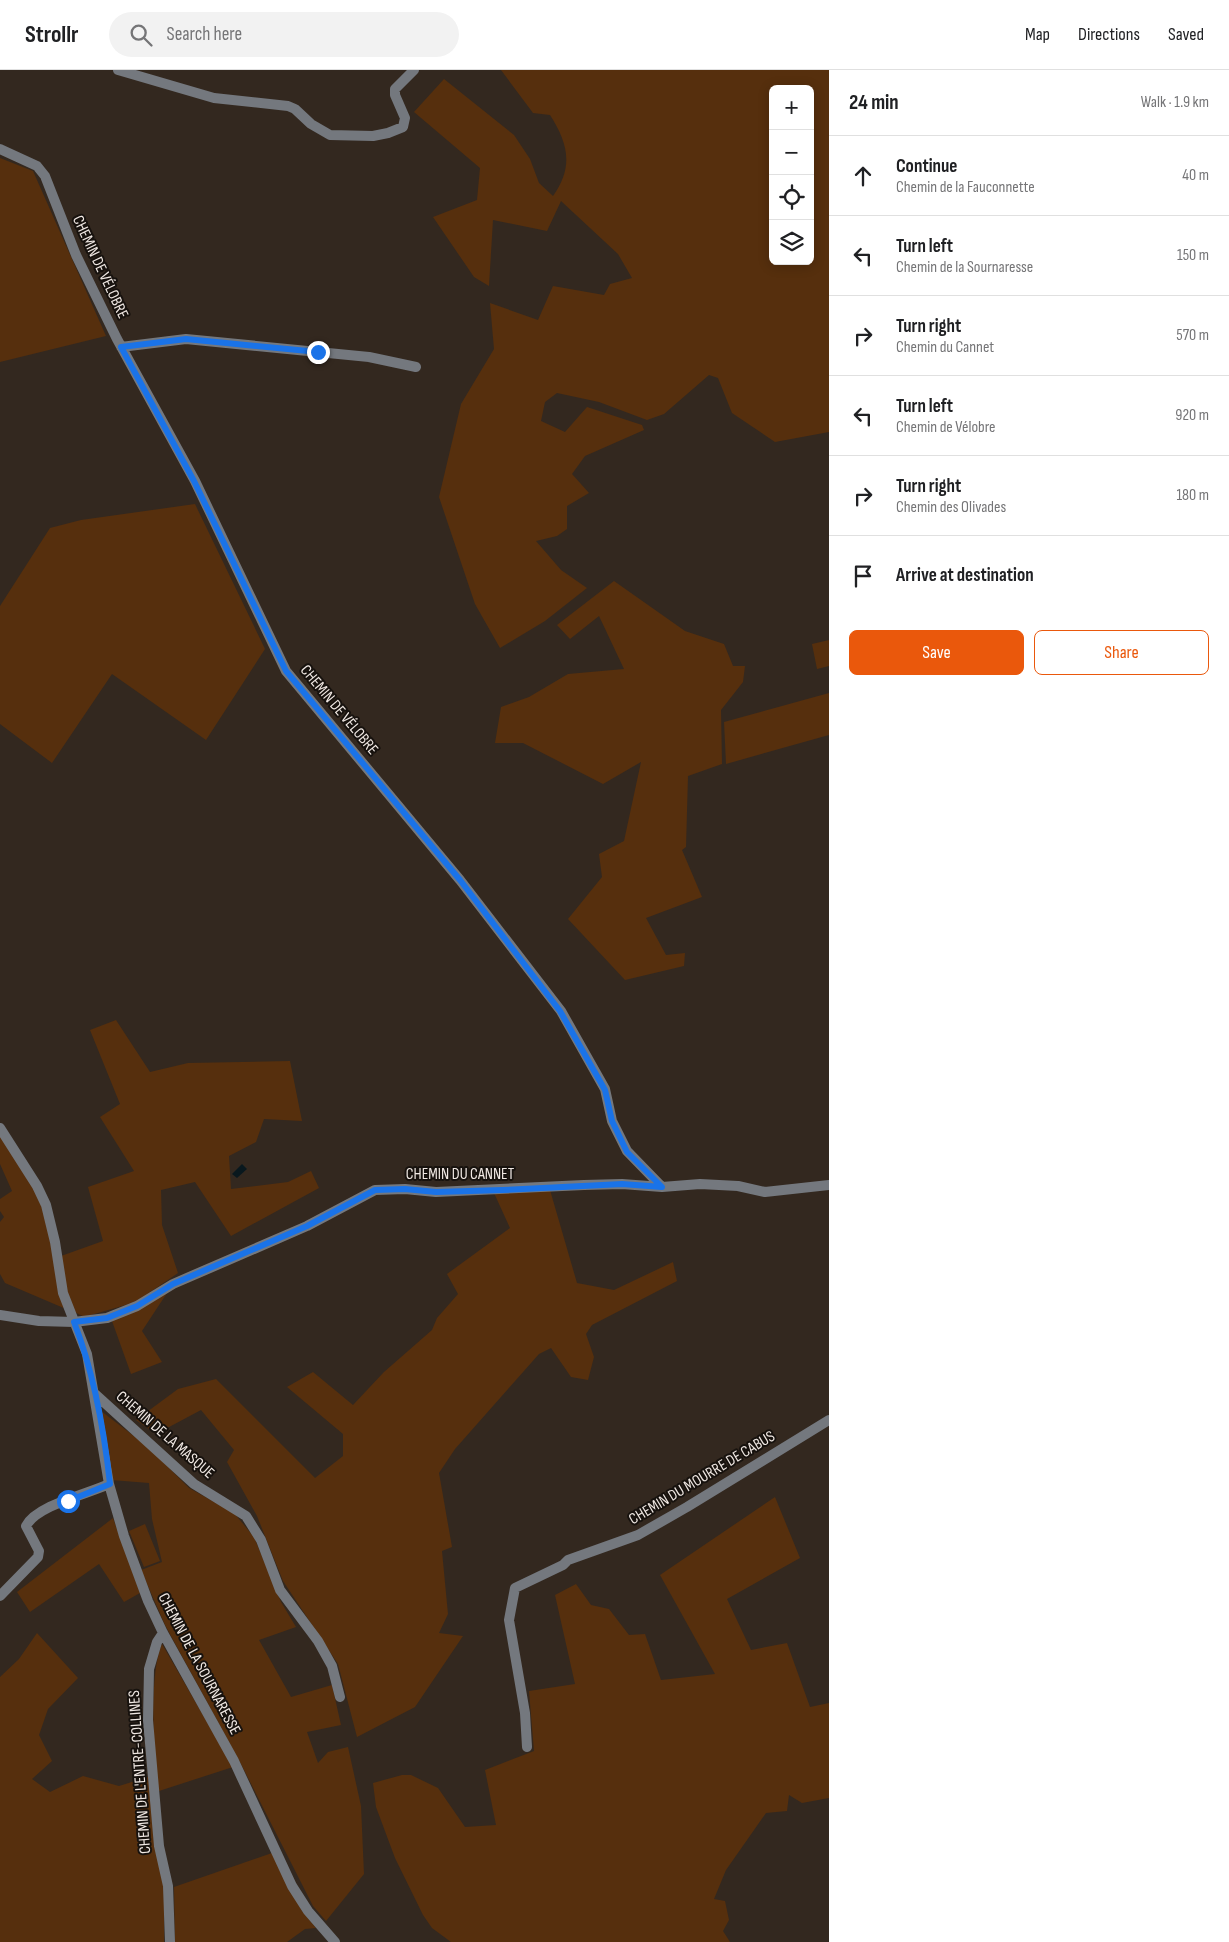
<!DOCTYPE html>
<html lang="en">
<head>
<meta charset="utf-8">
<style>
	body { margin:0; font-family:"Sofia Sans Condensed",sans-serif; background:#f2f2f2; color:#202124 }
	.controls { position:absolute; right:15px; top:15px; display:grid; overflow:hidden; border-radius:8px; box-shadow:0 2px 12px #0003 }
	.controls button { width:45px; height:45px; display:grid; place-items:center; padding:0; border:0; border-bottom:1px solid #e0e0e0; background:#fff; color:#202124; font:25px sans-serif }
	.stop { position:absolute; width:15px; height:15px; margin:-11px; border:4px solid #1a73e8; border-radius:50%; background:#fff }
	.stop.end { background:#1a73e8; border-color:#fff; box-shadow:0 1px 5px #0008 }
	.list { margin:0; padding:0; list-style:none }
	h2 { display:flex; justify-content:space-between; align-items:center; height:65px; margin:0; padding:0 20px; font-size:21px }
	h2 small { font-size:16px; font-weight:400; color:#757577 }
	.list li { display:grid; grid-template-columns:32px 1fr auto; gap:15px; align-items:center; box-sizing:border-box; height:80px; padding:0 20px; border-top:1px solid #e0e0e0 }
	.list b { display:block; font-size:19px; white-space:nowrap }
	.list p { margin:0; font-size:16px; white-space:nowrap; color:#757577 }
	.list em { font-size:16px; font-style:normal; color:#757577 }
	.actions { display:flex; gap:10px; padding:15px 20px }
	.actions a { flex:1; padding:11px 0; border:1px solid #ea580c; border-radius:8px; text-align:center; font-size:18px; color:#ea580c }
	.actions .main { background:#ea580c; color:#fff }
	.icon { flex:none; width:28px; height:28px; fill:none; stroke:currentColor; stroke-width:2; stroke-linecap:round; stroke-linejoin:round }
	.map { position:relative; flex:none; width:829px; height:1872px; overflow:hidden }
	header { display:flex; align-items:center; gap:30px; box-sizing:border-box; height:70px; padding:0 25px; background:#fff; border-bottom:1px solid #e0e0e0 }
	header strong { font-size:24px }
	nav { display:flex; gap:28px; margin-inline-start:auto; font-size:18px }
	.search { width:350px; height:45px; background:#f2f2f2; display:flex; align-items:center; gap:12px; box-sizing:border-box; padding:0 18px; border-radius:28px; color:#757577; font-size:19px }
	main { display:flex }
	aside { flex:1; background:#fff }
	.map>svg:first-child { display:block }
</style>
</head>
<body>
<header>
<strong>Strollr</strong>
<div class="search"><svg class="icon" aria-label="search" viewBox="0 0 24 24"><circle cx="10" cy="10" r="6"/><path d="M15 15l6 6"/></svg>Search here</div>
<nav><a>Map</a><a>Directions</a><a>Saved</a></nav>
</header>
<main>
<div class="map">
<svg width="829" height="1872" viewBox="0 0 829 1872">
	<rect width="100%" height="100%" fill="#33281f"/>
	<path fill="#562f0d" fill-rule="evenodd" d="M501,0H829V362L775,372L732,343L718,308L709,305L664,344L647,350L599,332L557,323L545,332L541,351L565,362L587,337L642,355L644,360L585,386L572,404L589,423L567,436V459L557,466L536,471L561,500L587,518L545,551L500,578L475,534L439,427L461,334L494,279L490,233L538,250L553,216L604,225L610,214L632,208L618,184L561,131L547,161L493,150L489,216L474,207L433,147L477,130L480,98L414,42L444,9L514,65L530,89L539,113L553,126C574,97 568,73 550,45L533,43ZM773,19H810V191H773Z
		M0,88L33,101L106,266L0,292Z
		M195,434L265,579L206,670L112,604L52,693L0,654V536L50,458L81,450Z
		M614,511L685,561L724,574L733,596H745L743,612L721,640L722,694L688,706L686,777L682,780L702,827L646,848L666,885L685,883L684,896L625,910L568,849L602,807L599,784L624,771L641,692L603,714L523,673H495L501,637L529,627L568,604L624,599L599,546L570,569L557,555Z
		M829,570V596L817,599L812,574Z
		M829,623V665L726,694L724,652Z
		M116,950L150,1002L188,993L290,991L302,1051L264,1049L256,1072L229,1086L231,1119L288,1112L311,1101L319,1118L231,1166L195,1112L161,1120L162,1155L178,1203L136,1232L84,1247L71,1240L61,1204V1186L103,1171L88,1117L134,1101L100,1047L120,1034L90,960Z
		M0,1063L34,1116L50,1159L66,1239L5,1213L0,1204V1152L4,1147L0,1141V1129L12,1121L0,1094Z
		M550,1120L577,1213L614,1220L673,1192L677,1211L592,1255L586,1264L594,1287L588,1310L571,1307L551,1278L539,1284L455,1379L439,1403L452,1477L442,1481L448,1544L439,1563L463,1566L415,1637L357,1667L338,1594L283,1511L257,1446L227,1392L234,1380L201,1340L156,1364L136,1350L178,1319L216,1309L315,1408L343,1386V1364L287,1317L313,1302L353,1335L384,1302L432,1260L437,1248L458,1224L447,1204L510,1158L494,1123Z
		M167,1223L142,1261L162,1292L131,1304L112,1251Z
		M101,1341L147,1376L189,1418L234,1443L254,1467L281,1532L296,1557L259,1570L291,1627L332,1615L341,1655L307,1662L318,1693L328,1682L348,1677L361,1736L364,1804L326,1851L313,1836L242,1696L165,1555L141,1500L162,1492L152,1449L149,1413L111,1410Z
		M775,1427L800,1488L727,1529L751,1580L787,1573L810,1637L829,1633V1728L802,1733L789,1725L787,1741L766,1743L726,1800L714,1829L725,1831L729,1850L723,1861L730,1872H451L432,1858L423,1845L395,1788L376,1737L373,1713L402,1705H411L438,1718L465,1757L496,1755L485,1700L534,1681L529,1621L575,1614L555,1525L576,1514L591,1535L609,1539L629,1565L645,1564L661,1610L715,1604L660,1505Z
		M113,1448L140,1523L124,1532L99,1494L30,1542L17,1522Z
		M145,1454L160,1491L144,1497L129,1461Z
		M37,1563L78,1608L48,1639L39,1665L52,1691L32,1709L50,1722L83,1706L119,1716L148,1707L164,1818V1872H0V1607L19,1589Z
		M162,1574L233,1697L159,1721C153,1689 149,1602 162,1574Z
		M272,1783L302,1841L316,1858L305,1859L287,1872H175L174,1817Z"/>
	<path fill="#09181e" d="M242,1094L247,1099L237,1108L232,1104Z"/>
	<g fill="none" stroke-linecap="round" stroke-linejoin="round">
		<path stroke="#74787e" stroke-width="10" d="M118,0L214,28L288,36L295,39L311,54L330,65L373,66L388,63L403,57L405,48L395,25V19L414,0
			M0,79L37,96L45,106L76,185L117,269L195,411L286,601L460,810L561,941L605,1019L612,1051L627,1081L662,1117
			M121,277L186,269L369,287L416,297
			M0,1058L37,1116L46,1135L55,1172L63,1223L87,1284L109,1414L124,1466L148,1531L163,1563L234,1691L292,1816L308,1841L335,1872
			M0,1245L39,1251L74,1252L107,1248L137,1236L173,1214L307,1156L375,1120L405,1119L436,1122L584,1115L622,1114L662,1117L700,1114L738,1116L765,1122L829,1115
			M95,1324L194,1414L246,1446L261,1470L280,1520L318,1571L332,1596L340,1627
			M0,1526L38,1487L39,1481L26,1456C37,1435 88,1424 109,1414
			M163,1563L157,1572L149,1599L148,1650L159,1776L168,1816L170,1872
			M527,1677L525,1643L509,1550L515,1518L563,1495L568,1490L638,1465L687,1437L829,1350"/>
	</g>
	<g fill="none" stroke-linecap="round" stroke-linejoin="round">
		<path stroke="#1a73e8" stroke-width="6" d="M68,1431L110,1414C104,1359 94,1303 74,1252L107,1248L137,1236L173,1214L307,1156L375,1120L405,1119L436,1122L503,1120L622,1114L662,1117L627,1082L612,1051L605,1020L560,941L460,810L286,601L194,411L121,277L186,269L318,282"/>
	</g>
	<g text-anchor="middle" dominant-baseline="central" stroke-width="4" stroke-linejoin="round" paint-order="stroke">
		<g font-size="16" fill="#f1e9e4" stroke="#17120e">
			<text transform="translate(100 197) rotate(65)">CHEMIN DE VÉLOBRE</text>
			<text transform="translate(339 640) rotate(50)">CHEMIN DE VÉLOBRE</text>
			<text x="460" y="1104">CHEMIN DU CANNET</text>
			<text transform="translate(165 1365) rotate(41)">CHEMIN DE LA MASQUE</text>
			<text transform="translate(702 1408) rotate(-31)">CHEMIN DU MOURRE DE CABUS</text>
			<text transform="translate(199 1594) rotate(62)">CHEMIN DE LA SOURNARESSE</text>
			<text transform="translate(140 1702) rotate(-94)">CHEMIN DE L'ENTRE-COLLINES</text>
		</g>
	</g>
</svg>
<div class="controls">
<button>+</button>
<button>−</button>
<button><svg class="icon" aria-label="locate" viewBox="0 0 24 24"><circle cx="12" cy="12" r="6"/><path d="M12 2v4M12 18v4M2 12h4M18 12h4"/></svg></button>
<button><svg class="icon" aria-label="layers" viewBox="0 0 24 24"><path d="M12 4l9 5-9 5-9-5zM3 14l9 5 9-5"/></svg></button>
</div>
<div class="stop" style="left:68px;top:1431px"></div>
<div class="stop end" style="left:318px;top:282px"></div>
</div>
<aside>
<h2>24 min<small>Walk · 1.9 km</small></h2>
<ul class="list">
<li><svg class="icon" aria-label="ahead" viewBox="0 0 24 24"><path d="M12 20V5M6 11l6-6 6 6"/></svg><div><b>Continue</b><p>Chemin de la Fauconnette</p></div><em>40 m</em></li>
<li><svg class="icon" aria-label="left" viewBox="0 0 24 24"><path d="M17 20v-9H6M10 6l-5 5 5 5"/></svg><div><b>Turn left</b><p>Chemin de la Sournaresse</p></div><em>150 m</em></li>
<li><svg class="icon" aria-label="right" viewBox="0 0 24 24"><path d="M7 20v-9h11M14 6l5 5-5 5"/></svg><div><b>Turn right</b><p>Chemin du Cannet</p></div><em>570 m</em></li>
<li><svg class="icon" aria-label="left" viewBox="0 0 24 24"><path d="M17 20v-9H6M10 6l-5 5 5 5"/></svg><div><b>Turn left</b><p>Chemin de Vélobre</p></div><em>920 m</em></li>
<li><svg class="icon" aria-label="right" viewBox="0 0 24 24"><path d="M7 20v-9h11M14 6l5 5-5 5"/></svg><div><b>Turn right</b><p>Chemin des Olivades</p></div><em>180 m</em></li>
<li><svg class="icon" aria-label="arrive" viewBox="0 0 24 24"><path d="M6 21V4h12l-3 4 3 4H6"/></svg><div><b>Arrive at destination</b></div></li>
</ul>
<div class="actions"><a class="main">Save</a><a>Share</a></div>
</aside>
</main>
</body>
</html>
